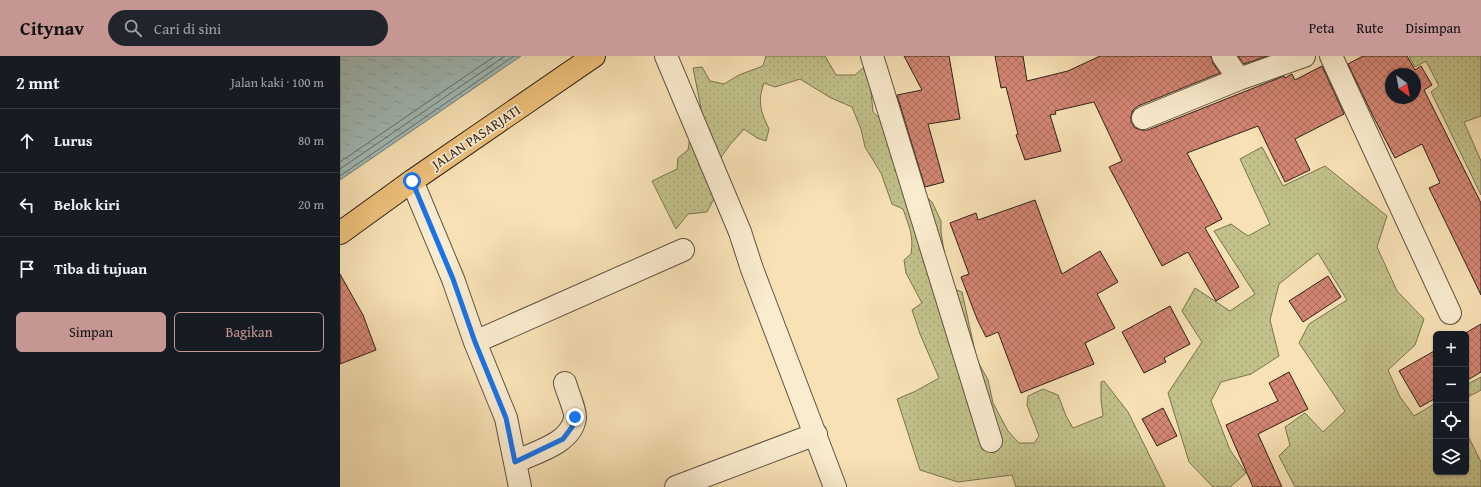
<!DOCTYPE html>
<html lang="id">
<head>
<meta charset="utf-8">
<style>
	body { margin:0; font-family:"Gentium Book Plus",serif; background:#20242c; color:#f1f3f6 }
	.controls { position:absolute; right:12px; bottom:12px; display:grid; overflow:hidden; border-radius:6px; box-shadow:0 1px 3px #0004 }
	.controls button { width:36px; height:36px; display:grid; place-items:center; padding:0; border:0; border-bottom:1px solid #363941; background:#171b24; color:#f1f3f6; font:20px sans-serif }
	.compass { position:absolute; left:1045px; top:12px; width:36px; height:36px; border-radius:50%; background:#171b24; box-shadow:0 1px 3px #0004; rotate:148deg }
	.stop { position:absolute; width:12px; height:12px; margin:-9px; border:3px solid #1a73e8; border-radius:50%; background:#fff }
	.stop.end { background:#1a73e8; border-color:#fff; box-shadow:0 1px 4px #0008 }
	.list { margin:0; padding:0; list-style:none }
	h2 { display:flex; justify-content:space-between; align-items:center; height:52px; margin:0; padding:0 16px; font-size:17px }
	h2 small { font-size:13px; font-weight:400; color:#9ea1a6 }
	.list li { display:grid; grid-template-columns:26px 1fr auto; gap:12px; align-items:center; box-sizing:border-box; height:64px; padding:0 16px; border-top:1px solid #363941 }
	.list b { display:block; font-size:15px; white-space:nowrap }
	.list em { font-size:13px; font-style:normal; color:#9ea1a6 }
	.actions { display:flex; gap:8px; padding:12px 16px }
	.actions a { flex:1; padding:9px 0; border:1px solid #c59692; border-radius:6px; text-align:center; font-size:14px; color:#c59692 }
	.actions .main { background:#c59692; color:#111 }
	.icon { flex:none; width:22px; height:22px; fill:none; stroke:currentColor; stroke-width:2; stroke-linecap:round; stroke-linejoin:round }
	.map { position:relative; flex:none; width:1141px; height:431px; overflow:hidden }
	header { display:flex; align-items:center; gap:24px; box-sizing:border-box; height:56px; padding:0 20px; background:#c59692; color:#111 }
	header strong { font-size:19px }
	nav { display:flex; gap:22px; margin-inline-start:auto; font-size:14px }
	.search { width:280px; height:36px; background:#20242c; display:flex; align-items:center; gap:10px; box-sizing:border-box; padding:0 14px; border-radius:22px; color:#9ea1a6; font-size:15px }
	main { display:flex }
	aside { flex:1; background:#171b24 }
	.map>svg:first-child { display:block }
</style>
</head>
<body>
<header>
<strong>Citynav</strong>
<div class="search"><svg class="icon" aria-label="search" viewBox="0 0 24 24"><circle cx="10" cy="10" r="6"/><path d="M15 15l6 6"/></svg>Cari di sini</div>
<nav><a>Peta</a><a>Rute</a><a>Disimpan</a></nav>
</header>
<main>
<aside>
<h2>2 mnt<small>Jalan kaki · 100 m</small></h2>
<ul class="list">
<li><svg class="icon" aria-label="ahead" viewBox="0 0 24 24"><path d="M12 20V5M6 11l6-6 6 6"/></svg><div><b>Lurus</b></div><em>80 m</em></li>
<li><svg class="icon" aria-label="left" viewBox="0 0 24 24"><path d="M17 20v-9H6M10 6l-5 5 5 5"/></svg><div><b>Belok kiri</b></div><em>20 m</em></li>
<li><svg class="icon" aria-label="arrive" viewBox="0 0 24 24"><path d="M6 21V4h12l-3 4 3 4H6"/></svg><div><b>Tiba di tujuan</b></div></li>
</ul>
<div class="actions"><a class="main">Simpan</a><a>Bagikan</a></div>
</aside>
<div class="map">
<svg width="1141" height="431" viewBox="0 0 1141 431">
	<defs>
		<pattern id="grass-dots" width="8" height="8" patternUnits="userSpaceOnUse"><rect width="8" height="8" fill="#c2c18a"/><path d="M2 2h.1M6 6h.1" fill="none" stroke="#a7a676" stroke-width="1.8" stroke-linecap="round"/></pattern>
		<pattern id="water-ripples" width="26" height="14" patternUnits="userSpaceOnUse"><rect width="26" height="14" fill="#a1bbb8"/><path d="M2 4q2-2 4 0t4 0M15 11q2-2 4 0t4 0" fill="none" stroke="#8ba09e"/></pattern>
		<pattern id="building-cross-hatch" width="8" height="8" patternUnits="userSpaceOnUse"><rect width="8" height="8" fill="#d48673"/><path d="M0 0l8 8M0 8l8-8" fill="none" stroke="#ac6d5e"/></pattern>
	</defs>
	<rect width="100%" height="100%" fill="#f7e1b5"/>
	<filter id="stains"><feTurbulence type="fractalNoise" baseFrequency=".005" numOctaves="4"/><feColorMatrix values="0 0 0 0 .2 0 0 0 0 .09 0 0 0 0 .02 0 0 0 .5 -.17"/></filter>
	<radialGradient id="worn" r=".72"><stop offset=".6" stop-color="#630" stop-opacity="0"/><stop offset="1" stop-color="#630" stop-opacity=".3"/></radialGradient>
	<path fill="url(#grass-dots)" stroke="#797252" d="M426,0H485L496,19H515L523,12L530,25L533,56L552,74L582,137L592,146L601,165V176L606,207L614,233L622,236L637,304L648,324L653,347L668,375L679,387H694L699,380L687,349L688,340L703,333L718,339L726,360L733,372L763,360L761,344V326L764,325L788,356L825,431H676L672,419L618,426L580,414L557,343L576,335L599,322L580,278L572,254L582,247L566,217L564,204L571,198C574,180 569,170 563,153L552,148L541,117L525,91L521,73L512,51L491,42L460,23L435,31L424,27C417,46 421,56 429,73L426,85L417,82L404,73L389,90L377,107L376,139L367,156L348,158L336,173L312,125L337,113L338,102L348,94L353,60L362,57L353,12L362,11L370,25L384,28L399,19L423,10Z
		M1069,0H1141V60L1124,66L1141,105V139L1091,36L1099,30L1086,5L1075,11Z
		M922,91L943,130L985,110L1047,160L1037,191L1057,235L1084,263L1075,289L1048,314L1060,341L1074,360L1096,347V416H1126V376L1141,406V431H955L939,400L950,389L945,371L965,357L983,376L1005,355L959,287L969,268L1007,244L978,197L939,228L930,264L939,300L911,318L881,326L871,345L890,394L906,417L890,431H873L849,406L828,337L862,286L842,255L855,232L890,255L915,238L874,175L891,168L908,180L930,168L900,103Z
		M1141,321V334L1126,342V329Z"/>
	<path fill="url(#water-ripples)" stroke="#747e79" d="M0,0H181L0,124Z"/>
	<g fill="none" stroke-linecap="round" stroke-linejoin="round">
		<path stroke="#686e6a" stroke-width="1" d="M0,106L155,0
			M0,113L165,0
			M0,120L174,0"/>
	</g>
	<path fill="url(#building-cross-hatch)" stroke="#30221b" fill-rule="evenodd" d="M564,0H609L620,63L588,68L604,126L585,131L557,39L582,34Z
		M655,0H683L687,25L728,15L760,0H871L873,7L880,17L798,50L793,54L791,60V66L795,72L801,74H808L944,20L945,22L952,18L955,24L982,10L1004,58L955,83L970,114L945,126L918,70L847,97L882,163L865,172L899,231L876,245L848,196L822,210L769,111L782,105L754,46L715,55L716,58L710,59L721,95L685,104L676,79L678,78L666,31L661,32Z
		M898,0H927L904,8Z
		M1023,0H1067L1075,14L1081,10L1092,29L1084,34L1141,147V239L1089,132L1100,127L1082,88L1055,102L1033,60L1008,8ZM1051,18H1075V42H1051Z
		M695,144L722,218L760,195L778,226L757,238L775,272L745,287L754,308L681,337L658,276L646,281L637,263L621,221L629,218L610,167L636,157L638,164Z
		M0,218L23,259L36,294L0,308Z
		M988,220L1001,241L963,266L949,245Z
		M830,250L850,288L824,302L826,306L804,317L782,276Z
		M1141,268V316L1126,325V278H1124Z
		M1096,294V342L1080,351L1059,315Z
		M949,316L968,353L918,378L942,431H913L886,369L938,345L929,327Z
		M823,352L837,380L817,390L802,363Z"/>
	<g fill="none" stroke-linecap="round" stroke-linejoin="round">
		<g stroke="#625242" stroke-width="24">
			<path id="minor" d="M326,0L400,176L412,213L495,431
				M532,0L651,385
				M883,0L899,23
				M991,0L1110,257
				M803,62L899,23L964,0
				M72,125L113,223L135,286L166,362L180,431
				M135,286L343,194
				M175,406C195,396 231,388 235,362C236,355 227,335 225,327
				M336,431L476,378"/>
		</g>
		<g stroke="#30221b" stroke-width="24">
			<path id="major" d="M0,177L72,125L254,0"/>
		</g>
		<use href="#minor" stroke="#faeccf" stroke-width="22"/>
		<use href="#major" stroke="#ecc07a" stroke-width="22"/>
	</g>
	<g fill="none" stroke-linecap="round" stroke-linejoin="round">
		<path stroke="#1a73e8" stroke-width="5" d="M72,125L113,223L135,286L166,362L175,406L223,383L232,371L235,361"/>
	</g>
	<g text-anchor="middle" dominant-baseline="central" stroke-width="3.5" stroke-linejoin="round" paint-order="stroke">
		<g font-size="14" fill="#30221b" stroke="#faeccf">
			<text transform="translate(136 81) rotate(-34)">JALAN PASARJATI</text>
		</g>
	</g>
	<rect width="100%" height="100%" filter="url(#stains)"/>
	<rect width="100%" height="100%" fill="url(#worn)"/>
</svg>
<div class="controls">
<button>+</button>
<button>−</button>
<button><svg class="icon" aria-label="locate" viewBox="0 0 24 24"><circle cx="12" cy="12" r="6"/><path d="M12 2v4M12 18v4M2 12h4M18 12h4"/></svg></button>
<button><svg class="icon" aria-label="layers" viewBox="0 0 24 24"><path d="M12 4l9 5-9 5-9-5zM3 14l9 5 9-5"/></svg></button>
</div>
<svg class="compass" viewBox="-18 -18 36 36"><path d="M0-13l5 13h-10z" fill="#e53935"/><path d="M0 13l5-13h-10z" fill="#9ea1a6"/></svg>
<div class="stop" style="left:72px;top:125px"></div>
<div class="stop end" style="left:235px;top:361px"></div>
</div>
</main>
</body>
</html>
